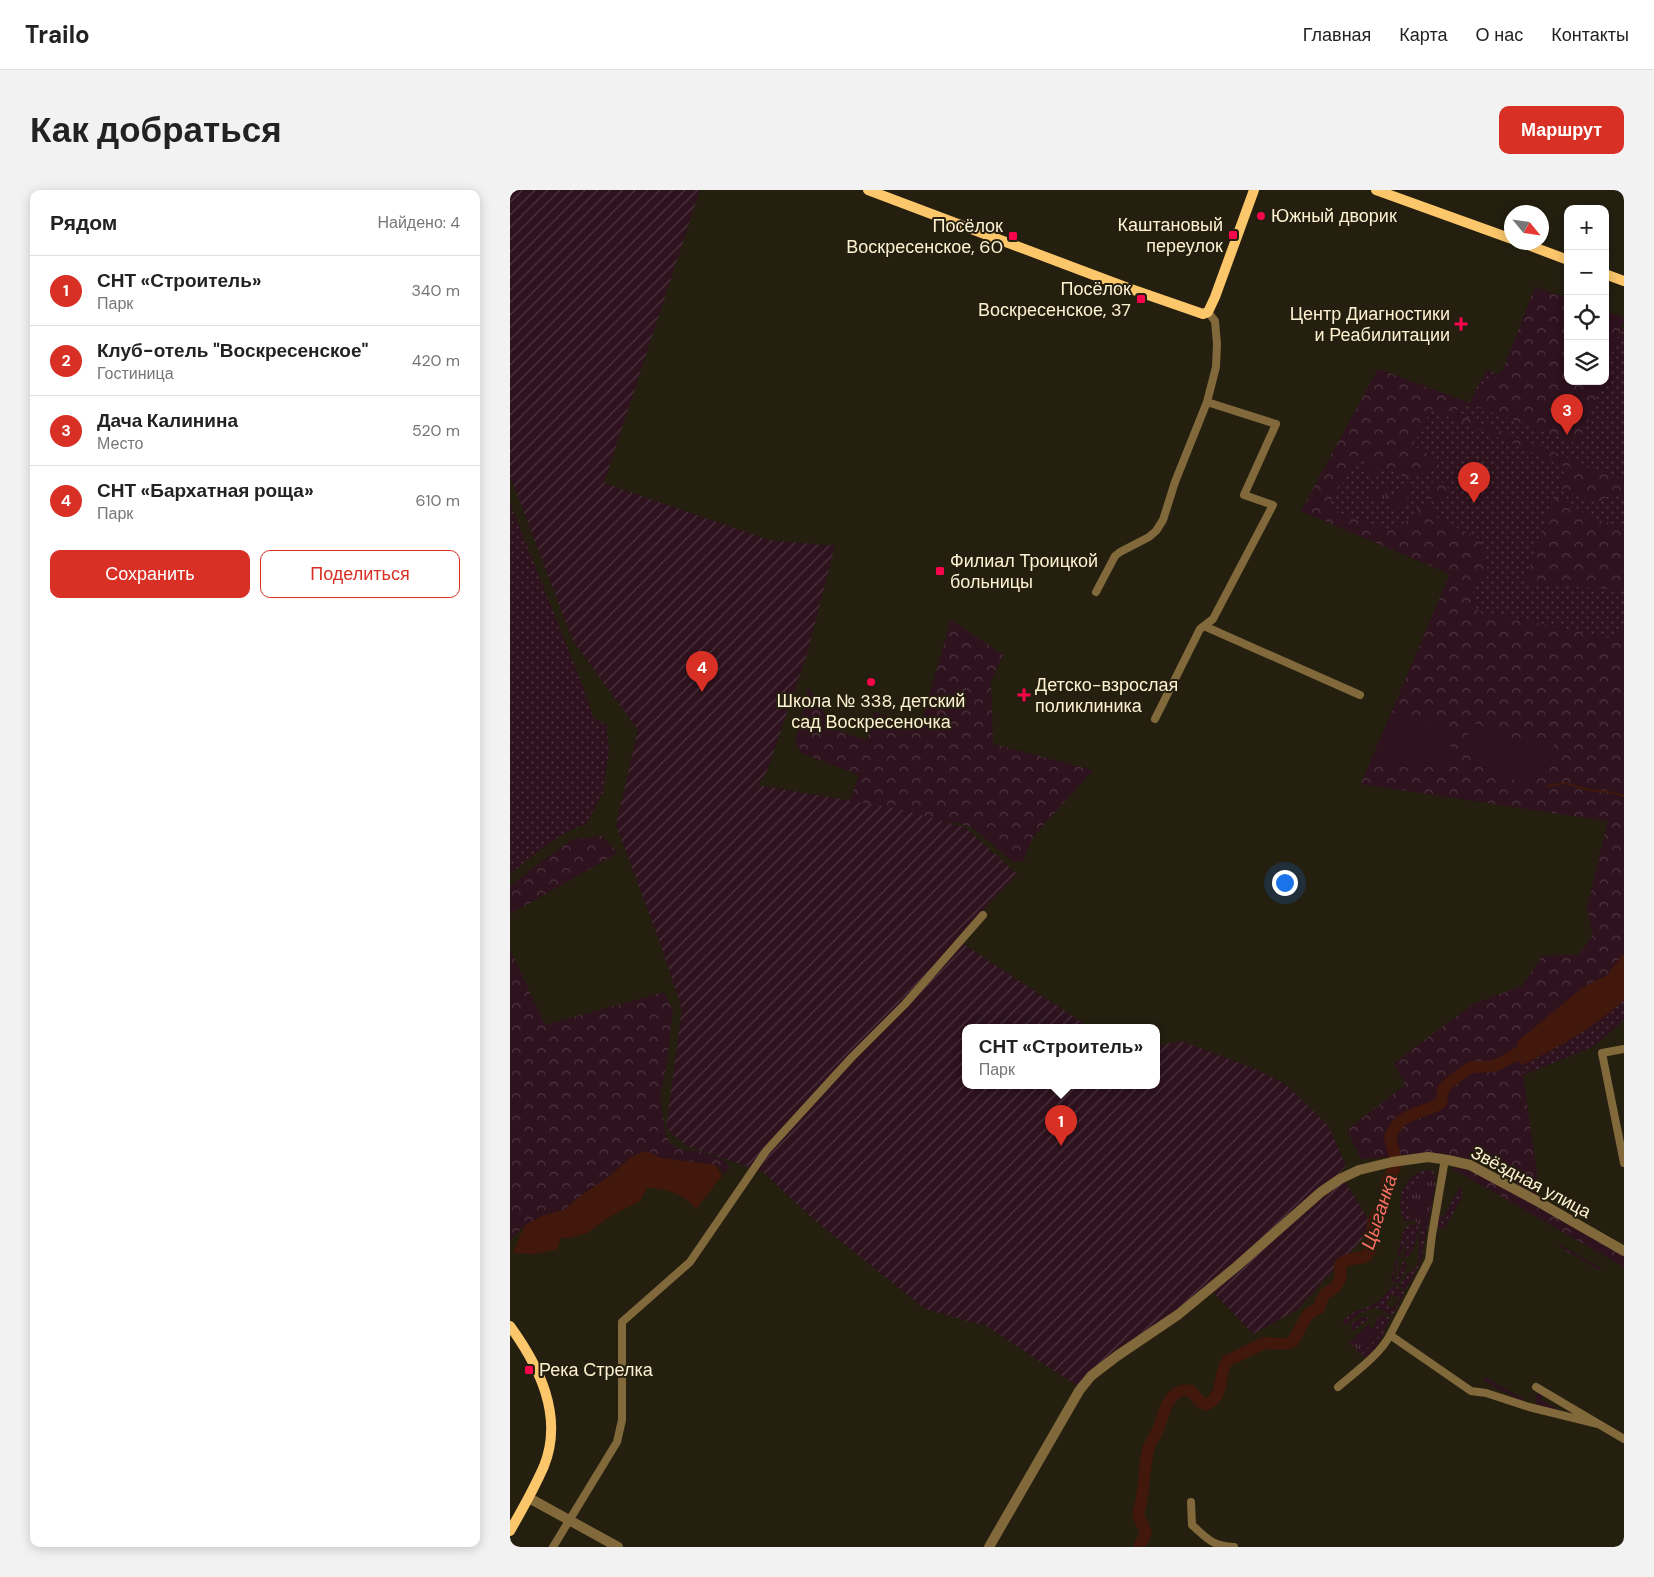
<!DOCTYPE html>
<html lang="ru">
<head>
<meta charset="utf-8">
<style>
	body { margin:0; font-family:"DM Sans",sans-serif; background:#f2f2f2; color:#222 }
	.controls { position:absolute; right:15px; top:15px; display:grid; overflow:hidden; border-radius:10px; box-shadow:0 2px 12px #0003 }
	.controls button { width:45px; height:45px; display:grid; place-items:center; padding:0; border:0; border-bottom:1px solid #e0e0e0; background:#fff; color:#222; font:25px sans-serif }
	.compass { position:absolute; left:994px; top:15px; width:45px; height:45px; border-radius:50%; background:#fff; box-shadow:0 2px 12px #0003; rotate:119deg }
	.you { position:absolute; left:774px; top:692px; width:18px; height:18px; margin:-12px; border:4px solid #fff; border-radius:50%; background:#1a73e8; box-shadow:0 0 0 8px #1a73e833 }
	.badge { display:grid; place-items:center; width:32px; height:32px; border-radius:50%; background:#d93025; color:#fff; font-size:16px; font-weight:700 }
	.pin { position:absolute; translate:-50% -41px; filter:drop-shadow(0 1px 2px #0008) }
	.pin::after { content:''; position:absolute; top:26px; width:18px; height:15px; background:inherit; clip-path:polygon(0 0,100% 0,50% 100%) }
	.popup { position:absolute; left:452px; top:834px; width:198px; height:65px; box-sizing:border-box; display:grid; place-content:center; border-radius:10px; background:#fff; filter:drop-shadow(0 1px 4px #0005); font-size:16px; white-space:nowrap; color:#767676 }
	.popup b { font-size:19px; color:#222 }
	.popup::after { content:''; position:absolute; left:50%; top:100%; margin-left:-10px; border:10px solid transparent; border-top-color:#fff }
	.list { margin:0; padding:0; list-style:none }
	h2 { display:flex; justify-content:space-between; align-items:center; height:65px; margin:0; padding:0 20px; font-size:21px }
	h2 small { font-size:16px; font-weight:400; color:#767676 }
	.list li { display:grid; grid-template-columns:32px 1fr auto; gap:15px; align-items:center; box-sizing:border-box; height:70px; padding:0 20px; border-top:1px solid #e0e0e0 }
	.list b { display:block; font-size:19px; white-space:nowrap }
	.list p { margin:0; font-size:16px; white-space:nowrap; color:#767676 }
	.list em { font-size:16px; font-style:normal; color:#767676 }
	.actions { display:flex; gap:10px; padding:15px 20px }
	.actions a { flex:1; padding:11px 0; border:1px solid #d93025; border-radius:10px; text-align:center; font-size:18px; color:#d93025 }
	.actions .main { background:#d93025; color:#fff }
	.icon { flex:none; width:28px; height:28px; fill:none; stroke:currentColor; stroke-width:2; stroke-linecap:round; stroke-linejoin:round }
	.map { position:relative; flex:none; width:1114px; height:1357px; overflow:hidden; border-radius:10px }
	header { display:flex; align-items:center; gap:30px; box-sizing:border-box; height:70px; padding:0 25px; background:#fff; border-bottom:1px solid #e0e0e0 }
	header strong { font-size:24px }
	nav { display:flex; gap:28px; margin-inline-start:auto; font-size:18px }
	.intro { display:flex; align-items:center; justify-content:space-between; box-sizing:border-box; height:120px; padding:0 30px }
	h1 { margin:0; font-size:35px }
	.button { padding:12px 22px; border-radius:10px; background:#d93025; color:#fff; font-size:18px; font-weight:700 }
	main { display:flex; gap:30px; padding:0 30px }
	aside { flex:1; background:#fff; border-radius:10px; box-shadow:0 2px 12px #0003 }
	.map>svg:first-child { display:block }
</style>
</head>
<body>
<header>
<strong>Trailo</strong>
<nav><a>Главная</a><a>Карта</a><a>О нас</a><a>Контакты</a></nav>
</header>
<div class="intro"><h1>Как добраться</h1><a class="button">Маршрут</a></div>
<main>
<aside>
<h2>Рядом<small>Найдено: 4</small></h2>
<ul class="list">
<li><span class="badge">1</span><div><b>СНТ «Строитель»</b><p>Парк</p></div><em>340 m</em></li>
<li><span class="badge">2</span><div><b>Клуб-отель &quot;Воскресенское&quot;</b><p>Гостиница</p></div><em>420 m</em></li>
<li><span class="badge">3</span><div><b>Дача Калинина</b><p>Место</p></div><em>520 m</em></li>
<li><span class="badge">4</span><div><b>СНТ «Бархатная роща»</b><p>Парк</p></div><em>610 m</em></li>
</ul>
<div class="actions"><a class="main">Сохранить</a><a>Поделиться</a></div>
</aside>
<div class="map">
<svg width="1114" height="1357" viewBox="0 0 1114 1357">
	<defs>
		<pattern id="grass-dots" width="8" height="8" patternUnits="userSpaceOnUse" patternTransform="scale(1.25)"><rect width="8" height="8" fill="#2e121e"/><path d="M2 2h.1M6 6h.1" fill="none" stroke="#4d353e" stroke-width="1.8" stroke-linecap="round"/></pattern>
		<pattern id="forest-crowns" width="20" height="18" patternUnits="userSpaceOnUse" patternTransform="scale(1.25)"><rect width="20" height="18" fill="#2e121e"/><path d="M2 6a3 3 0 1 1 6 0M12 15a3 3 0 1 1 6 0" fill="none" stroke="#4d353e"/></pattern>
		<pattern id="park-tufts" width="24" height="20" patternUnits="userSpaceOnUse" patternTransform="scale(1.25)"><rect width="24" height="20" fill="#2e121e"/><path d="M3 7l-1-3M5 7V3M7 7l1-3M15 17l-1-3M17 17v-4M19 17l1-3" fill="none" stroke="#4d353e"/></pattern>
		<pattern id="garden-furrows" width="10" height="10" patternUnits="userSpaceOnUse" patternTransform="scale(1.25)"><rect width="10" height="10" fill="#2e121e"/><path d="M-1 1l2-2M0 10L10 0M9 11l2-2" fill="none" stroke="#4d353e"/></pattern>
	</defs>
	<rect width="100%" height="100%" fill="#241f0f"/>
	<path fill="url(#grass-dots)" d="M1109,137L1114,139V830L1083,857L996,892L963,814L1012,796L1032,766L1069,765L1083,745L1077,718L1098,631L851,594L940,384L791,321L868,179L960,213L970,190H972L976,180L988,184L1010,198L1095,191V160Z
		M0,313L72,494L84,529L96,534L99,560L93,602L76,635C54,638 18,670 0,684Z
		M919,980L924,982L926,987L921,983L897,1015L904,1031L895,1032C883,1013 894,981 919,980Z
		M950,996L953,1005L935,1038H928L927,1035L929,1026L933,1028Z
		M919,1031L910,1074L896,1100L889,1096L896,1085L906,1077L908,1072L910,1036L912,1038L917,1037Z
		M907,1033L909,1035C907,1045 906,1062 896,1068L894,1067L895,1055L893,1056L890,1066H887L893,1041L897,1036Z
		M886,1070H889L884,1089L886,1090L893,1071H895L897,1076L888,1094L881,1091Z
		M884,1095L895,1102L890,1112L888,1110L889,1108L882,1104L876,1115L883,1118L887,1112L889,1114L882,1126C877,1124 872,1119 867,1118C857,1117 842,1129 835,1136L833,1131L839,1125L845,1121L853,1119L868,1112Z
		M872,1125L881,1128C873,1141 869,1161 854,1168L851,1164L869,1146L863,1139L868,1127Z
		M852,1127L860,1128L841,1143L842,1133Z"/>
	<path fill="url(#forest-crowns)" d="M1025,97L1058,108V191H1092L1070,255L960,214L942,222L1114,290V308L1102,304L1087,313L1049,298L1058,278L922,219L903,255L915,262L933,279L894,287L854,266L826,301L818,317L843,329L882,340L900,329L911,315L925,318L926,327L970,349L979,384L962,396L966,420L1104,449L1114,432V763L1097,785L1072,798L1008,851L1028,990L1026,1005L966,970L930,963L851,969L837,940L895,895L884,873L963,814L1012,796L1032,766L1069,765L1083,745L1077,718L1098,631L851,594L940,384L791,321L868,179L960,213L993,179Z
		M1095,121L1114,128V130L1095,183Z
		M930,290L938,298L932,310L919,308V294Z
		M1044,306L1083,328L1114,338V400L1014,393Z
		M441,430L493,465L481,492L483,554L583,580L523,647L513,671L503,672L463,638L447,633L399,629L339,613L349,585L291,563L285,552L298,497L325,540L357,550L364,522L410,536Z
		M92,646L108,663L0,724V696L36,668L63,649Z
		M0,759L35,835L154,802L163,820L157,873L150,906L156,945L161,954L172,960L190,961L216,971L219,979L214,984L205,975L151,968L121,967L102,984L65,1010L54,1020L31,1026L14,1036L0,1050Z
		M945,977L969,984L1114,1066V1077L943,979Z
		M1049,1054L1091,1078L1089,1080L1048,1056Z
		M975,1187L1015,1210L1014,1212L973,1191Z
		M1028,1204L1033,1205L1031,1210L1052,1222L1027,1216L1025,1207Z"/>
	<path fill="url(#park-tufts)" d="M886,296L872,312L853,301Z
		M914,983H921L926,987L919,1031L917,1037L912,1038C892,1018 893,1003 914,983Z
		M850,1142L863,1152L851,1164L839,1152Z"/>
	<path fill="url(#garden-furrows)" d="M0,0H190L94,293L259,350L325,356L297,464L257,581L248,595L390,619L456,638L507,684L446,749L579,837H456V895H646V856L672,851L750,881L775,894L818,935L836,976L830,983L863,1037L787,1120L743,1144L698,1097L572,1199L476,1136L415,1119L302,1028L253,982L175,955L156,938L172,819L150,753L106,635L128,540L63,451L0,286Z"/>
	<path fill="#2e121e" d="M857,268L872,277L867,287L851,278Z
		M894,293L903,298L890,321L876,314Z
		M882,522L905,532H930L938,546L943,564L930,576L901,579L862,568Z
		M959,532L977,537L1001,552L1044,554L1035,587L1012,593L962,572L957,552Z
		M858,1134L869,1145L863,1152L850,1142Z"/>
	<path fill="#41180b" d="M1114,763V810C1085,837 1048,858 1012,875L1004,867L1008,851L1072,798L1097,785Z
		M136,961L151,968L206,975L212,986L186,1019C172,1003 159,999 137,998L130,1011L101,1026L76,1044L59,1048H51L47,1060L23,1064L3,1063L14,1036L31,1026L54,1020L65,1010L102,984L121,967Z"/>
	<g fill="none" stroke-linecap="round" stroke-linejoin="round">
		<path stroke="#41180b" stroke-width="2" d="M1037,596L1055,593L1079,600L1099,602L1114,606"/>
		<path stroke="#41180b" stroke-width="12" d="M629,1357L636,1343L628,1325C635,1304 633,1282 638,1261C639,1253 645,1247 648,1240C654,1224 658,1196 681,1201L690,1212L696,1215C716,1204 707,1188 717,1171L754,1153L775,1154L783,1151L798,1124L809,1118C811,1113 812,1107 816,1103C819,1101 824,1099 826,1096C840,1079 813,1072 855,1067L860,1061L862,1054L863,1032L874,1014L877,992L887,973L880,948C889,921 911,925 931,913C932,909 932,902 934,898C935,895 959,878 962,877C970,876 978,878 986,875C997,870 1007,865 1017,857"/>
		<path stroke="#82693b" stroke-width="8" d="M586,402L605,366L610,362L639,347L646,341L653,330L665,292L697,212L706,177L707,154L705,131L698,122
			M694,436L850,505
			M645,529L690,439L703,429L763,315L734,305L766,234L697,212
			M1114,859L1092,863L1114,973
			M935,969L922,1045L919,1070L880,1145L961,1201L976,1203L1019,1217L1088,1234
			M828,1197C844,1183 870,1165 880,1145
			M1026,1197L1114,1249
			M681,1312L682,1335C699,1350 701,1355 724,1357
			M43,1357L107,1252L112,1230V1132L180,1072L256,961L342,867L395,814L473,725"/>
		<path stroke="#82693b" stroke-width="10" d="M19,1308L108,1357
			M479,1357L569,1201L581,1186L607,1166L669,1124L726,1077L811,1002L830,989L849,980L882,972L918,967L938,970L960,975L1027,1011L1114,1061"/>
		<path stroke="#fcc76b" stroke-width="10" d="M358,0L618,98L693,124L698,122L705,107L744,0
			M866,0L1002,49
			M1010,52L1058,70
			M1095,84L1114,91
			M0,1136C29,1176 54,1226 34,1276C24,1299 12,1320 0,1341"/>
	</g>
	<g fill="#f8054c" stroke="#241f0f" stroke-width="2">
		<circle cx="751" cy="26" r="5"/>
		<rect x="718" y="40" width="10" height="10" rx="2.5"/>
		<rect x="498" y="41" width="10" height="10" rx="2.5"/>
		<rect x="626" y="104" width="10" height="10" rx="2.5"/>
		<path d="M948.5 126.5h5v5h5v5h-5v5h-5v-5h-5v-5h5z"/>
		<rect x="425" y="376" width="10" height="10" rx="2.5"/>
		<circle cx="361" cy="492" r="5"/>
		<path d="M511.5 497.5h5v5h5v5h-5v5h-5v-5h-5v-5h5z"/>
		<rect x="14" y="1175" width="10" height="10" rx="2.5"/>
	</g>
	<g text-anchor="middle" dominant-baseline="central" stroke-width="4" stroke-linejoin="round" paint-order="stroke">
		<g font-size="18" fill="#fef2d2" stroke="#241f0f" text-anchor="start">
			<text x="761" y="26">Южный дворик</text>
			<text x="713" y="35" text-anchor="end">Каштановый<tspan x="713" dy="21">переулок</tspan></text>
			<text x="493" y="36" text-anchor="end">Посёлок<tspan x="493" dy="21">Воскресенское, 60</tspan></text>
			<text x="621" y="99" text-anchor="end">Посёлок<tspan x="621" dy="21">Воскресенское, 37</tspan></text>
			<text x="940" y="124" text-anchor="end">Центр Диагностики<tspan x="940" dy="21">и Реабилитации</tspan></text>
			<text x="440" y="371">Филиал Троицкой<tspan x="440" dy="21">больницы</tspan></text>
			<text x="525" y="495">Детско-взрослая<tspan x="525" dy="21">поликлиника</tspan></text>
			<text x="361" y="511" text-anchor="middle">Школа № 338, детский<tspan x="361" dy="21">сад Воскресеночка</tspan></text>
			<text x="29" y="1180">Река Стрелка</text>
		</g>
		<g font-size="18" fill="#fef2d2" stroke="#241f0f">
			<text transform="translate(1021 992) rotate(28)">Звёздная улица</text>
		</g>
		<g font-size="19" font-style="italic" fill="#fc6d62" stroke="#241f0f">
			<text transform="translate(869 1022) rotate(-72)">Цыганка</text>
		</g>
	</g>
</svg>
<div class="controls">
<button>+</button>
<button>−</button>
<button><svg class="icon" aria-label="locate" viewBox="0 0 24 24"><circle cx="12" cy="12" r="6"/><path d="M12 2v4M12 18v4M2 12h4M18 12h4"/></svg></button>
<button><svg class="icon" aria-label="layers" viewBox="0 0 24 24"><path d="M12 4l9 5-9 5-9-5zM3 14l9 5 9-5"/></svg></button>
</div>
<svg class="compass" viewBox="-18 -18 36 36"><path d="M0-13l5 13h-10z" fill="#e53935"/><path d="M0 13l5-13h-10z" fill="#767676"/></svg>
<div class="you"></div>
<div class="pin badge" style="left:551px;top:956px">1</div>
<div class="popup"><b>СНТ «Строитель»</b>Парк</div>
<div class="pin badge" style="left:964px;top:313px">2</div>
<div class="pin badge" style="left:1057px;top:245px">3</div>
<div class="pin badge" style="left:192px;top:502px">4</div>
</div>
</main>
</body>
</html>
